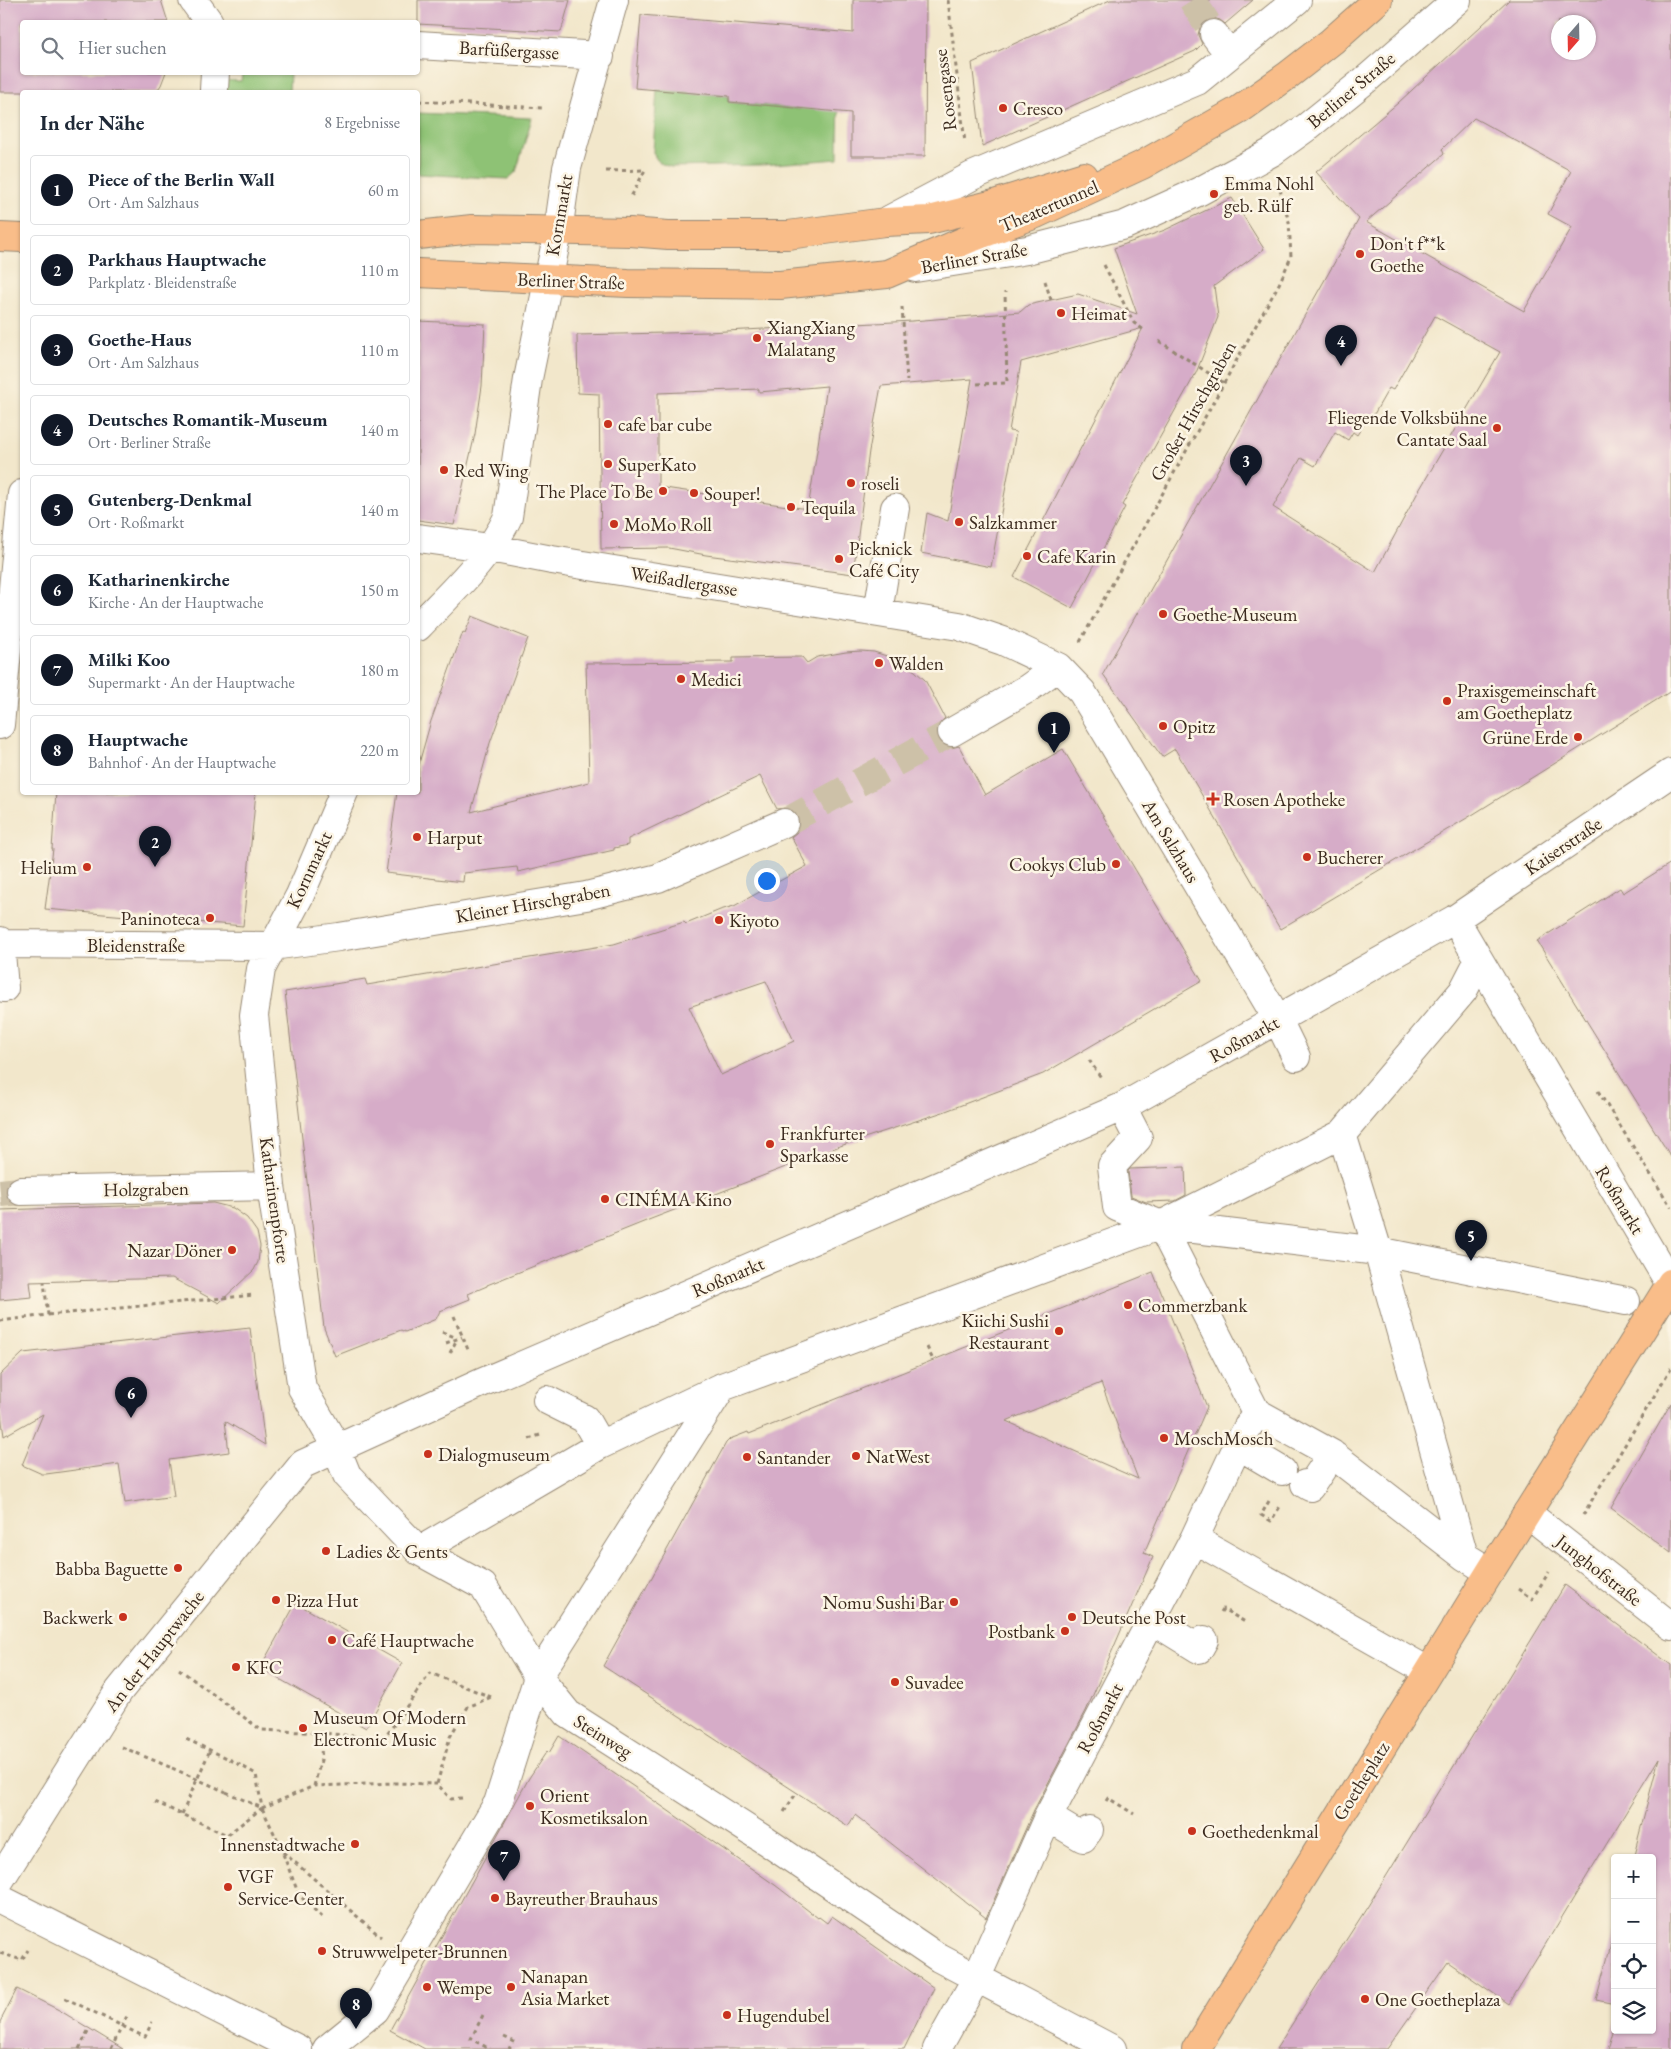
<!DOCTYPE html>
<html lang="de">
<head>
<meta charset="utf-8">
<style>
	body { margin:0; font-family:"EB Garamond",serif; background:#f6f6f7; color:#1f2937 }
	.controls { position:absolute; right:15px; bottom:15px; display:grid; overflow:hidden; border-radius:5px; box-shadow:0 1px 4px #0004 }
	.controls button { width:45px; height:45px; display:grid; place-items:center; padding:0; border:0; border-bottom:1px solid #e0e1e3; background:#fff; color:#1f2937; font:25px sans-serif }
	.compass { position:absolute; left:1551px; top:15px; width:45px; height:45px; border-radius:50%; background:#fff; box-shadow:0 1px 4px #0004; rotate:200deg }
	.you { position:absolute; left:766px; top:880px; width:18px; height:18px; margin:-12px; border:4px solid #fff; border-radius:50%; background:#1a73e8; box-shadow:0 0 0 8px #1a73e833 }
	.badge { display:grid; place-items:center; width:32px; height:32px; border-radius:50%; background:#111827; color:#fff; font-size:16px; font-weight:700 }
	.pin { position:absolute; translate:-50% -41px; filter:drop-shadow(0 1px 2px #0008) }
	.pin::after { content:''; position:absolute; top:26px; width:18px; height:15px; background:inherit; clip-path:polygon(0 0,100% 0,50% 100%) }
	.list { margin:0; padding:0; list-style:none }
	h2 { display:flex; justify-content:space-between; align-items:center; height:65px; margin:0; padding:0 20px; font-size:21px }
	h2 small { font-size:16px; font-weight:400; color:#747a83 }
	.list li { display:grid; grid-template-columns:32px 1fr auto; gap:15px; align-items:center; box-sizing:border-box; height:70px; margin:0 10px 10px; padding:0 10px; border:1px solid #e0e1e3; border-radius:5px }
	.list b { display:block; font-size:19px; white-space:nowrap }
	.list p { margin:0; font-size:16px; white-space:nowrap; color:#747a83 }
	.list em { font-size:16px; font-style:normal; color:#747a83 }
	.icon { flex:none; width:28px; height:28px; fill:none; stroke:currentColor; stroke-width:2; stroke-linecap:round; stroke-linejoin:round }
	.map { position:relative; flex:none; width:1671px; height:2049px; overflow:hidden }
	.search { position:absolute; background:#fff; box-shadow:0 1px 4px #0004; left:20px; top:20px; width:400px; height:55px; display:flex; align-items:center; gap:12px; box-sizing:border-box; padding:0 18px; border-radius:5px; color:#747a83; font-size:19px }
	.panel { position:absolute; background:#fff; box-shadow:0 1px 4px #0004; left:20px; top:90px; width:400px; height:705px; border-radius:5px }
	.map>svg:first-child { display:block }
</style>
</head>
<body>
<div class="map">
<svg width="1671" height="2049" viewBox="0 0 1671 2049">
	<rect width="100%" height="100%" fill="#fcf5e5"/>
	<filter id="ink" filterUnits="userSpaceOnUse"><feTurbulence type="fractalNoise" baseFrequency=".02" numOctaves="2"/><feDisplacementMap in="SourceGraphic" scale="10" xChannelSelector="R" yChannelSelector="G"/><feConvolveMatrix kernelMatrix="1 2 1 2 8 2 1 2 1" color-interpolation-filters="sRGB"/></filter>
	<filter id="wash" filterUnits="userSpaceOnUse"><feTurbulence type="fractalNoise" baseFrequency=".0096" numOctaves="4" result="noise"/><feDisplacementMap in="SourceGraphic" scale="20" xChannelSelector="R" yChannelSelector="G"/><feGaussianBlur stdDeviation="1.12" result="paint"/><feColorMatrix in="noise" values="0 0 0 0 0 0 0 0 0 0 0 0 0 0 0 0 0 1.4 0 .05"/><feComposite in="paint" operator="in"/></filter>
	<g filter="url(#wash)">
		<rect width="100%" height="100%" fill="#f2e7cb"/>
		<path fill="#8ec274" stroke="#647649" d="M242,73H290L289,92H221L222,80L241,81Z
			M839,84L838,159L762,165L671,167C660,164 657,162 653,152L657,89L729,96V102L799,109Z
			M418,113L532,118L516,172L508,179L418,174Z"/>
		<g id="blocks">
			<path fill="#d6acc8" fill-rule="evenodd" d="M0,0H161L168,22H22V72H166L161,85L156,92H0Z
				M418,0H570L561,32L418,24Z
				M853,0H926L925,156H851V113L729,102V96L635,88L641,15L853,33Z
				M1110,0H1253L1225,24L1220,20L1213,18L1204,22L1200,27L1198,35L1202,44L1195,51L982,146L972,63Z
				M1509,0H1671V691L1472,815L1280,929L1175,749L1162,757L1103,674L1359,219L1316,172L1398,103ZM1558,22H1588V52H1558ZM1474,118L1571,171L1548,214L1572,227L1524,311L1366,222L1444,154L1442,149ZM1435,316L1500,352L1417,494L1375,572L1273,507L1301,458L1315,466L1335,432L1348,440L1353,432L1357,435L1366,421L1369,423L1389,388L1393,390Z
				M1232,198L1264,249L1214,286L1218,317L1196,373L1122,505L1125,507L1072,608L1014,577L1143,328L1021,362L1009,431L1016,432L991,567L921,553L927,513L948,521L972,379L881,386L869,451L853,574L706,555L669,548L601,549L599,394L578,393L577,335L708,332L912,321L1020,312L1028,305L1078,294L1137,314L1114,248L1165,230ZM827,386L808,509L658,487V393L759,389V392Z
				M418,321L485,324L482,386L475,434L454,525L418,520Z
				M472,616L528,638L490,743L471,812L589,782L586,663L733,662V658L802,657L807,663L817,657L846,652L861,651L874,652L896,659L915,671L925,680L945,718L938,725L936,731L938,739L945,746L951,748L959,746L985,795L1063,749L1202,981L1043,1074L943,1112L840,1146L651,1219L487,1285V1286L468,1294L470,1299L440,1311L436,1319L405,1332L401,1330L335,1356L324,1328L285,992L365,979L367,985L614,944L684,922L686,924L720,910L734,906L807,866L791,837L797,832L799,825L798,816L793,810L786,808L777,809L760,776L628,839V845L614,848V850L518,872L517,867L464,873L463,882L386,873L397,792H418V767L431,721L463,632L465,633ZM766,981L794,1041L721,1075L689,1007Z
				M56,792H256L243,926L45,909L53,849H52Z
				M1671,863V1157L1537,941L1620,888L1623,893Z
				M1185,1167L1186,1195L1175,1201L1146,1202L1131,1196L1128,1171L1130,1169Z
				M213,1203L233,1208L247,1218L257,1232L260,1246L258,1262L254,1270L219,1303L172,1278L30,1282L32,1297L0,1300V1210Z
				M1153,1272L1207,1407L1144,1553L1153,1557L1086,1711L1034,1810L986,1918L855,1815L848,1826L603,1666L726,1443L730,1439L748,1432L749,1434ZM1101,1383L1138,1479L1006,1421Z
				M250,1328L265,1445L225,1421L229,1452L169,1460L174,1496L125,1503L119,1464L46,1474H42L22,1465L43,1414L4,1436L0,1407V1375L23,1353Z
				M1671,1403V1553L1611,1508Z
				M1565,1585L1671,1665V2049H1607L1615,2021V2030H1652V1858H1633L1659,1758L1509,2004L1448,1962L1387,2049H1276L1368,1906Z
				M296,1603L402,1663L366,1728L260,1668Z
				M559,1736L640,1791L775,1885L818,1918L819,1917L827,1923L832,1916L934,1988L904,2049H425L390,2030L529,1778L547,1751L549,1753Z
				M1615,1929V2004L1596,2000Z
				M17,1989L59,2010L123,2049H0V2022Z"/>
		</g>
	</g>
	<g filter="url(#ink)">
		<use href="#blocks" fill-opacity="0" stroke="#968874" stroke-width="1"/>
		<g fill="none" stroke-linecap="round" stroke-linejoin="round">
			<path stroke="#cdc1a8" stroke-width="28" stroke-dasharray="28 14" stroke-linecap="butt" d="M1192,0L1214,34
				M784,823L952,732
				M0,1193L21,1191"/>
			<g stroke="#968874" stroke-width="30">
				<path id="minor" d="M193,0L209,22
					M1214,34L1229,54
					M418,45L600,56
					M214,90L215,72
					M885,222L972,176L1197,81L1297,0
					M915,268L1027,250L1125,225L1200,191L1272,152L1307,127L1369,77L1457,0
					M418,538L490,548L552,560L959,626L1003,641L1058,667L1082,692L1249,971L1278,1020L1296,1057
					M878,612L895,508
					M418,627C450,593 488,560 508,517L528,379L558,232L567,168L614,0
					M0,725L22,494
					M952,732L1027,689L1058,667
					M344,792L300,895L261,969L254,1015L271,1186L302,1388L334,1443L347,1475L419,1551L483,1586L538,1677L568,1714L766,1841L939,1958L1112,2049
					M1455,919L1670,1284
					M0,941L4,988
					M0,944L272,946L339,937L586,896L658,878L784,823
					M1122,1107L1138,1138L1112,1166L1117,1207L1161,1225L1256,1412L1332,1454L1464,1556L1490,1572
					M1342,1134L1378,1251L1464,1556
					M21,1191L271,1186
					M1161,1225L1378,1251L1626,1301
					M547,1400L585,1419L600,1445
					M1238,1445L1282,1471
					M1305,1484L1310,1487L1332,1454
					M1527,1513L1671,1626
					M1194,1539L1428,1671
					M419,1551L600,1445L722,1387L1161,1225L1342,1134L1463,991L1479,960
					M1152,1620L1199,1649L1204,1640
					M1048,1817L1083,1838L1089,1830
					M0,1880L119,1691L303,1464L481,1383L1122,1107L1455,919L1671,773
					M0,1899L298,2049
					M327,2049L375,2010L498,1803L538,1677L722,1387
					M937,2049L976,1979L1048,1817L1194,1539L1238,1445L1256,1412"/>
			</g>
			<g stroke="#968874" stroke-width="30">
				<path id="major" d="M418,235L472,229L630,232L668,235H788L885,222L929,220L994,204L1084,176
					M0,237L22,238
					M418,273L628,283L780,285L887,274L971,238L1036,214L1142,165L1239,110L1287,76L1332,41L1378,0
					M1196,2049L1490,1572L1671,1283"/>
			</g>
			<path stroke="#968874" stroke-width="3" stroke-dasharray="4 4" stroke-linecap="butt" d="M948,0L965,143
				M418,101L542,108
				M606,171L645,170L631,197
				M1104,265L1134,323L1144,330
				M1045,281L1051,300
				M902,307L907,381
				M1159,341L1224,383
				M977,384L1007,383L1005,292
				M1080,642L1279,284L1291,257L1289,222L1279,186
				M1089,1060L1102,1079
				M1598,1091L1671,1207
				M48,1315L254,1295
				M454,1316L469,1352
				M0,1321L48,1315L44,1282
				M442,1332L457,1338
				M446,1343L462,1337
				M927,1347L933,1360
				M450,1353L457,1339
				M529,1439L540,1435
				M1269,1501L1261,1515L1271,1521L1281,1505
				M1583,1515L1671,1368
				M1518,1589L1532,1599L1549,1572
				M1221,1612L1223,1609L1245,1622
				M179,1669L261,1730L322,1733L384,1739L430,1673L491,1697
				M122,1747L172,1768
				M314,1786L321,1760L322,1733
				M226,1792L262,1808L283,1852L381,1937
				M462,1798L451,1799L437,1784L450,1737L462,1716L468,1707L491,1697
				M1106,1801L1108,1798L1134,1814
				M155,1802L227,1835L262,1808L256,1774L229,1759L186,1739
				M262,1808L314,1786L395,1783L437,1784
				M784,1812L797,1792
				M182,1814L210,1750
				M283,1854L299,1895L323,1918
				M0,1953L22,1960L28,1950
				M65,1998L145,2037L152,2022
				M483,2015L471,2039L490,2049
				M504,2037L513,2041L509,2049
				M79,2049L89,2029
				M111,2049L127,2016"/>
			<use href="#minor" stroke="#fff" stroke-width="28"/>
			<use href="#major" stroke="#f9bd89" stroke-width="28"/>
			<path stroke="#968874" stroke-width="3" stroke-dasharray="4 4" stroke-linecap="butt" d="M172,1768L226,1792"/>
		</g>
	</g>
	<g fill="#c8321e" stroke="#fcf5e5" stroke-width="2">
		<circle cx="1003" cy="108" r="5"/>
		<circle cx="1214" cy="194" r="5"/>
		<circle cx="1360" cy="254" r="5"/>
		<circle cx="1061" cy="313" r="5"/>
		<circle cx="757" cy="338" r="5"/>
		<circle cx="608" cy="424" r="5"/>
		<circle cx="1497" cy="428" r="5"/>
		<circle cx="608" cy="464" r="5"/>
		<circle cx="444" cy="470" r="5"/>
		<circle cx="851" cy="483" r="5"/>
		<circle cx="663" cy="491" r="5"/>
		<circle cx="694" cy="493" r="5"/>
		<circle cx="791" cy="507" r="5"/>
		<circle cx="959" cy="522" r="5"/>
		<circle cx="614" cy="524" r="5"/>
		<circle cx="1027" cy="556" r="5"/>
		<circle cx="839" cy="559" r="5"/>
		<circle cx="1163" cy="614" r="5"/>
		<circle cx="879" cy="663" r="5"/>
		<circle cx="681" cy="679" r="5"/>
		<circle cx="1447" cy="701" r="5"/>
		<circle cx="1163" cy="726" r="5"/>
		<circle cx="1578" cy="737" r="5"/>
		<path d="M1210.5 791.5h5v5h5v5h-5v5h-5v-5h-5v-5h5z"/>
		<circle cx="417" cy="837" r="5"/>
		<circle cx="1307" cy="857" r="5"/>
		<circle cx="1116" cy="864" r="5"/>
		<circle cx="87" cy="867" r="5"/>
		<circle cx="210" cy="918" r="5"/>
		<circle cx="719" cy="920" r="5"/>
		<circle cx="770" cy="1144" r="5"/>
		<circle cx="605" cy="1199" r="5"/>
		<circle cx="232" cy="1250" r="5"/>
		<circle cx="1128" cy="1305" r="5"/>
		<circle cx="1059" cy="1331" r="5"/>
		<circle cx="1164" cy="1438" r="5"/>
		<circle cx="428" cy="1454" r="5"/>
		<circle cx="856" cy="1456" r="5"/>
		<circle cx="747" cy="1457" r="5"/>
		<circle cx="326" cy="1551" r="5"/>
		<circle cx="178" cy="1568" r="5"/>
		<circle cx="276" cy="1600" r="5"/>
		<circle cx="954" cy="1602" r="5"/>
		<circle cx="123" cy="1617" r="5"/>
		<circle cx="1072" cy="1617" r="5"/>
		<circle cx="1065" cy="1631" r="5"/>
		<circle cx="332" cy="1640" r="5"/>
		<circle cx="236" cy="1667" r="5"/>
		<circle cx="895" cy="1682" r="5"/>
		<circle cx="303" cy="1728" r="5"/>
		<circle cx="530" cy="1806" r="5"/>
		<circle cx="1192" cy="1831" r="5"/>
		<circle cx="355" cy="1844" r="5"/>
		<circle cx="228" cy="1887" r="5"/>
		<circle cx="495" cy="1898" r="5"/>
		<circle cx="322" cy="1951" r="5"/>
		<circle cx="427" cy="1987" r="5"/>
		<circle cx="511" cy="1987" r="5"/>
		<circle cx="1365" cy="1999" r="5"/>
		<circle cx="727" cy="2015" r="5"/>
	</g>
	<g text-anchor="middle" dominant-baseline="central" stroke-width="5" stroke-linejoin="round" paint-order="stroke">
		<g font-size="19" fill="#3b2a1e" stroke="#fcf5e5">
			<text transform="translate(509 50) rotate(3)">Barfüßergasse</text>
			<text transform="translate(945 90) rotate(-97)">Rosengasse</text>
			<text transform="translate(1351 90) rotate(-40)">Berliner Straße</text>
			<text transform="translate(1049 206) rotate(-23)">Theatertunnel</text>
			<text transform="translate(559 215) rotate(-80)">Kornmarkt</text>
			<text transform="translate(974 258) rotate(-10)">Berliner Straße</text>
			<text transform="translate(571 281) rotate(2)">Berliner Straße</text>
			<text transform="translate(1193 411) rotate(-61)">Großer Hirschgraben</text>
			<text transform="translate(684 581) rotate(9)">Weißadlergasse</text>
			<text transform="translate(1171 841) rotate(59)">Am Salzhaus</text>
			<text transform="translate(1563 846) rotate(-34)">Kaiserstraße</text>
			<text transform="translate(309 870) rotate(-65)">Kornmarkt</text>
			<text transform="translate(533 903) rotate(-10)">Kleiner Hirschgraben</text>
			<text x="136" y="945">Bleidenstraße</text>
			<text transform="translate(1244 1039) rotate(-29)">Roßmarkt</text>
			<text transform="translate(146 1189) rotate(-1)">Holzgraben</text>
			<text transform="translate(275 1200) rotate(82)">Katharinenpforte</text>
			<text transform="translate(1620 1200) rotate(59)">Roßmarkt</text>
			<text transform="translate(728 1277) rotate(-23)">Roßmarkt</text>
			<text transform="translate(1599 1570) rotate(38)">Junghofstraße</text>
			<text transform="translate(154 1651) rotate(-52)">An der Hauptwache</text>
			<text transform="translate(1100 1718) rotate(-62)">Roßmarkt</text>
			<text transform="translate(603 1736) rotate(32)">Steinweg</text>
			<text transform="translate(1361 1781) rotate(-58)">Goetheplatz</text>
		</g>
		<g font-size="19" fill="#3b2a1e" stroke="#fcf5e5" text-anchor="start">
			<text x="1013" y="108">Cresco</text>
			<text x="1224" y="183">Emma Nohl<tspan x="1224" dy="22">geb. Rülf</tspan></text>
			<text x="1370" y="243">Don't f**k<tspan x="1370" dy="22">Goethe</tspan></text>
			<text x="1071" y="313">Heimat</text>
			<text x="767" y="327">XiangXiang<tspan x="767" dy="22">Malatang</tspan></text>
			<text x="1487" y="417" text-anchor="end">Fliegende Volksbühne<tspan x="1487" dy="22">Cantate Saal</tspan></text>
			<text x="618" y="424">cafe bar cube</text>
			<text x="618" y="464">SuperKato</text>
			<text x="454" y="470">Red Wing</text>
			<text x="861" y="483">roseli</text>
			<text x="653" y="491" text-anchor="end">The Place To Be</text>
			<text x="704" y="493">Souper!</text>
			<text x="801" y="507">Tequila</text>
			<text x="969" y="522">Salzkammer</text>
			<text x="624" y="524">MoMo Roll</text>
			<text x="849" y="548">Picknick<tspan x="849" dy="22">Café City</tspan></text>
			<text x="1037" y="556">Cafe Karin</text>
			<text x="1173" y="614">Goethe-Museum</text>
			<text x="889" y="663">Walden</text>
			<text x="691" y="679">Medici</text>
			<text x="1457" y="690">Praxisgemeinschaft<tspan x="1457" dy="22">am Goetheplatz</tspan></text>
			<text x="1173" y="726">Opitz</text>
			<text x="1568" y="737" text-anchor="end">Grüne Erde</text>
			<text x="1223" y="799">Rosen Apotheke</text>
			<text x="427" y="837">Harput</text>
			<text x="1317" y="857">Bucherer</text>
			<text x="1106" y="864" text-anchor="end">Cookys Club</text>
			<text x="77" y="867" text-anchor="end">Helium</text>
			<text x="200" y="918" text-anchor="end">Paninoteca</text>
			<text x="729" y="920">Kiyoto</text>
			<text x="780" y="1133">Frankfurter<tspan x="780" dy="22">Sparkasse</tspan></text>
			<text x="615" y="1199">CINÉMA Kino</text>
			<text x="222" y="1250" text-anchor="end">Nazar Döner</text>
			<text x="1138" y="1305">Commerzbank</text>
			<text x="1049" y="1320" text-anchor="end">Kiichi Sushi<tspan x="1049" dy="22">Restaurant</tspan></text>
			<text x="1174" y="1438">MoschMosch</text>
			<text x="438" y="1454">Dialogmuseum</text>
			<text x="866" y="1456">NatWest</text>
			<text x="757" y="1457">Santander</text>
			<text x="336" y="1551">Ladies &amp; Gents</text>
			<text x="168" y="1568" text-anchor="end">Babba Baguette</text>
			<text x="286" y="1600">Pizza Hut</text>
			<text x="944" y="1602" text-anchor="end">Nomu Sushi Bar</text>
			<text x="113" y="1617" text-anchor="end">Backwerk</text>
			<text x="1082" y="1617">Deutsche Post</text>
			<text x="1055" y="1631" text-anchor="end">Postbank</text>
			<text x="342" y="1640">Café Hauptwache</text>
			<text x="246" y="1667">KFC</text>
			<text x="905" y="1682">Suvadee</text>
			<text x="313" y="1717">Museum Of Modern<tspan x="313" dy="22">Electronic Music</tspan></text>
			<text x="540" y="1795">Orient<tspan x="540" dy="22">Kosmetiksalon</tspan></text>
			<text x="1202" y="1831">Goethedenkmal</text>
			<text x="345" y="1844" text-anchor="end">Innenstadtwache</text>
			<text x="238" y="1876">VGF<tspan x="238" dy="22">Service-Center</tspan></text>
			<text x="505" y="1898">Bayreuther Brauhaus</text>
			<text x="332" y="1951">Struwwelpeter-Brunnen</text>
			<text x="521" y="1976">Nanapan<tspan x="521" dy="22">Asia Market</tspan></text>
			<text x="437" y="1987">Wempe</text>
			<text x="1375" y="1999">One Goetheplaza</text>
			<text x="737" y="2015">Hugendubel</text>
		</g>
	</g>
</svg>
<div class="controls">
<button>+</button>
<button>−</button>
<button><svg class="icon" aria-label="locate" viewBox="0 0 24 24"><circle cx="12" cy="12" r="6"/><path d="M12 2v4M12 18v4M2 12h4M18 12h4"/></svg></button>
<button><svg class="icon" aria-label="layers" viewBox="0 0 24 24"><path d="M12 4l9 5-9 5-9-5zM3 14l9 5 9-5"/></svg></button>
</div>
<svg class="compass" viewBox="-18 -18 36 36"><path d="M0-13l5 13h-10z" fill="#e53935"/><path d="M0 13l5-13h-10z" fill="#747a83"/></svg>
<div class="you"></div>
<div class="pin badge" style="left:1054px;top:753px">1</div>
<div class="pin badge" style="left:155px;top:867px">2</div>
<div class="pin badge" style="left:1246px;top:486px">3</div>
<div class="pin badge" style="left:1341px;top:366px">4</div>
<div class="pin badge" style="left:1471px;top:1261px">5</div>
<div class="pin badge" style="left:131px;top:1418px">6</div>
<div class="pin badge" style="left:504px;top:1881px">7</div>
<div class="pin badge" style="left:356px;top:2029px">8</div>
<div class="search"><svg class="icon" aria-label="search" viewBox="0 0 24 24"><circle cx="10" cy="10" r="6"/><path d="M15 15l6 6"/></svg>Hier suchen</div>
<section class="panel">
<h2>In der Nähe<small>8 Ergebnisse</small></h2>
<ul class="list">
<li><span class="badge">1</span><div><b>Piece of the Berlin Wall</b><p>Ort · Am Salzhaus</p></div><em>60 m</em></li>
<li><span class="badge">2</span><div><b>Parkhaus Hauptwache</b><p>Parkplatz · Bleidenstraße</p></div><em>110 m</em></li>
<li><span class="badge">3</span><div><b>Goethe-Haus</b><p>Ort · Am Salzhaus</p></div><em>110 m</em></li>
<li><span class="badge">4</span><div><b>Deutsches Romantik-Museum</b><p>Ort · Berliner Straße</p></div><em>140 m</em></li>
<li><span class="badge">5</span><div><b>Gutenberg-Denkmal</b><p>Ort · Roßmarkt</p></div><em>140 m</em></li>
<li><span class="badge">6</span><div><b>Katharinenkirche</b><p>Kirche · An der Hauptwache</p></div><em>150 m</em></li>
<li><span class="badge">7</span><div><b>Milki Koo</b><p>Supermarkt · An der Hauptwache</p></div><em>180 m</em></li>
<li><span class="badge">8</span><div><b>Hauptwache</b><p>Bahnhof · An der Hauptwache</p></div><em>220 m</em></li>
</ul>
</section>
</div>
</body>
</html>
